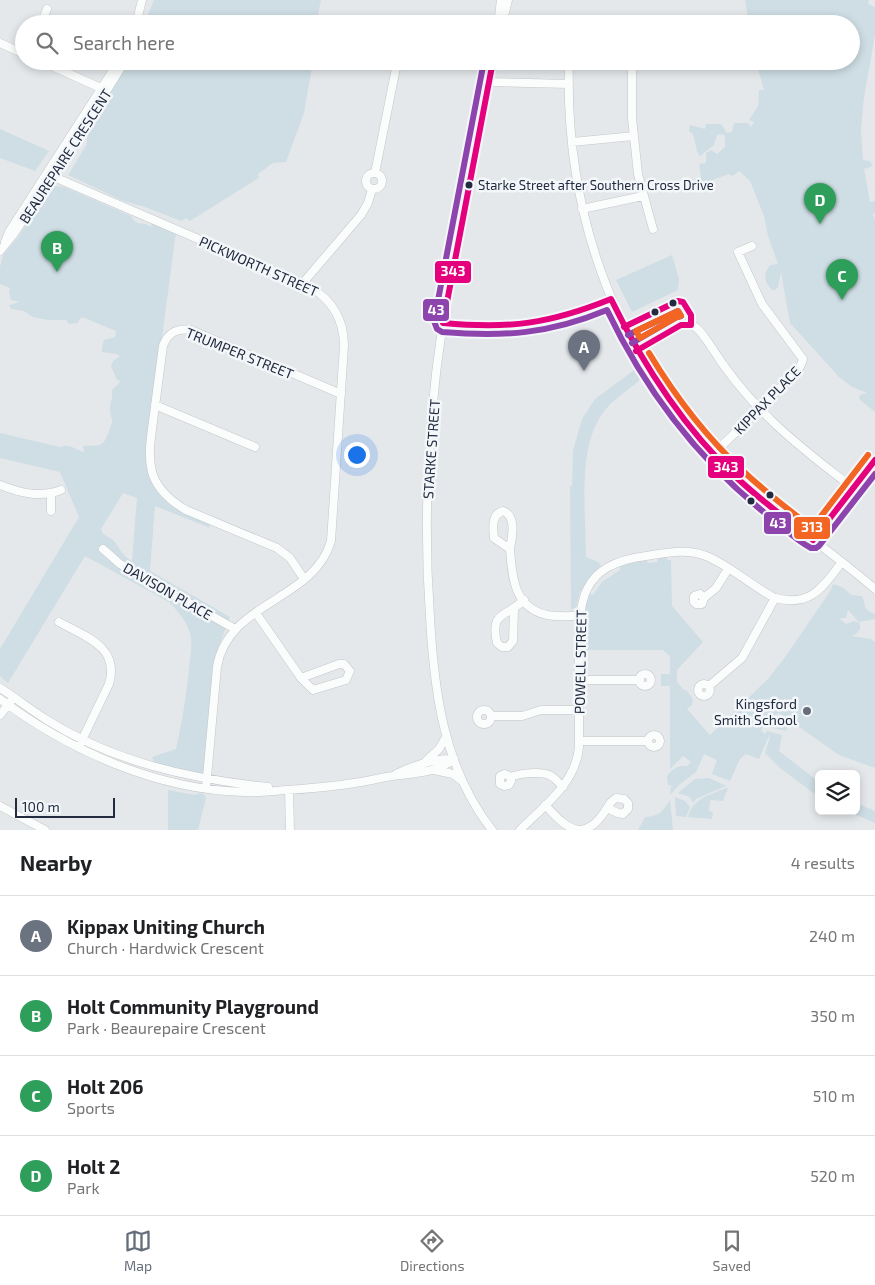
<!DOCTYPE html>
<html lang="en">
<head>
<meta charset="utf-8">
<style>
	body { margin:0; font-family:"Exo 2",sans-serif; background:#f6f6f6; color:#202124 }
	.controls { position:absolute; right:15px; bottom:15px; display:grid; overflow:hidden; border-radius:8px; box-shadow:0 2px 8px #0003 }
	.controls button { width:45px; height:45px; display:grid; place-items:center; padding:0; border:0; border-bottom:1px solid #e0e0e0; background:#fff; color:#202124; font:25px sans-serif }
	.scale { position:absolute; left:15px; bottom:12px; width:100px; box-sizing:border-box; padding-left:5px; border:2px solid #222b3f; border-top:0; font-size:14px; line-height:18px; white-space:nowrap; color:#222b3f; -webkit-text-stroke:4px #f4f7fa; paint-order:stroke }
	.you { position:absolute; left:356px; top:454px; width:18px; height:18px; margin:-12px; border:4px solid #fff; border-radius:50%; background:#1a73e8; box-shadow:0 0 0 8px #1a73e833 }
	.badge { display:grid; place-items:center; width:32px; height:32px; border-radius:50%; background:#666d7b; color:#fff; font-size:16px; font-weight:700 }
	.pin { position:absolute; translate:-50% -41px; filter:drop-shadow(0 1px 2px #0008) }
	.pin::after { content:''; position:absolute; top:26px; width:18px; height:15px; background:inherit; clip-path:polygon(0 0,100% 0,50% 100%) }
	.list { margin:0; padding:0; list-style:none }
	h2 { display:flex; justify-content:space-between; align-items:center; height:65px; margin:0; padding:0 20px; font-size:21px }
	h2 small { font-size:16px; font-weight:400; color:#757577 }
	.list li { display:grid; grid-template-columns:32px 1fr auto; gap:15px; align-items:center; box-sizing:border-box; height:80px; padding:0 20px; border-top:1px solid #e0e0e0 }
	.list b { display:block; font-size:19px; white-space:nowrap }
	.list p { margin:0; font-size:16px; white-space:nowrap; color:#757577 }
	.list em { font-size:16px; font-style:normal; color:#757577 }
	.icon { flex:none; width:28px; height:28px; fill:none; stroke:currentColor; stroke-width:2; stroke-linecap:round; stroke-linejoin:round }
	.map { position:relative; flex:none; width:875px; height:830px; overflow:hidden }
	.search { position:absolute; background:#fff; box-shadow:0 2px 8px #0003; left:15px; right:15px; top:15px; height:55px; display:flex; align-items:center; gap:12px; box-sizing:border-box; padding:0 18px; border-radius:28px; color:#757577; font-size:19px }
	.sheet { height:385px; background:#fff }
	nav { display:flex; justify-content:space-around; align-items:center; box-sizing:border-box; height:70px; border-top:1px solid #e0e0e0; background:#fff; font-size:14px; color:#757577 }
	nav a { display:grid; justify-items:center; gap:2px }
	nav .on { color:#666d7b }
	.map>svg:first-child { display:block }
</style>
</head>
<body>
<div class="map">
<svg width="875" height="830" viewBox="0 0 875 830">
	<rect width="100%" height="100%" fill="#e5e8eb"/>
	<path fill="#cedee4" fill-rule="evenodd" d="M154,0H321L316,24H144Z
		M745,0H869L868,4L875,7V35L864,97L861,130L863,160L870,161L873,166L864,169L870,202L875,201V213L873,214L875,221V412L859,399L860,395L867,393L852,387L839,377L790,323L781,272L778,287L775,290H772C764,281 763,275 770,265L778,264L768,236L764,216L750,181L739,171L732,176L729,174L699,185L692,180L701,178L699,164L706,163V153L711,150L717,154L725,147V137L723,134L717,135L714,145L700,156L697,151L693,134L689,131L690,125L705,129L706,124H721L727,133L732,132L734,123H748L751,127L754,122L749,120L758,106L759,90H764L757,65L751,63V61H851V24H749Z
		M128,61H313L304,113L286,162L273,163L258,174L259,178L190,221L186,218L181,221L145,207L123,201L68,175L87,144V134Z
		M0,129L49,151L35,171L0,158Z
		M55,186L64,187L131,216C137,228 143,220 151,227L152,221L177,232L175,239L146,460C153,488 157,499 185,511C194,515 202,518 209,524L210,528L155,506L150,571L230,617L214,659L206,766L202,773L162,766L154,762L152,757L176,749C182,723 186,696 189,669C190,659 192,648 191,638C189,624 179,612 169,602L85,556L8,683L0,676V649L79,517L60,472L0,458V433L60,447C70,443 75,450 84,452L83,446C90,444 96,448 103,443C105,442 112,425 112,421C112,418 110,414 110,410C110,403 113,398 112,390L121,381L117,380L111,366L113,361L120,356L116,354L102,352V347L104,340L115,337L116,331L82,317L77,323L69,324L66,320H48L33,317L24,311L11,309L9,305L20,302L11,300L9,292L10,288L0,284V267L3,255L19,236L29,220L38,212ZM123,493L137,498L132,561C122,556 120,548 113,540C108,536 103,536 101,529Z
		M672,255L679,279L678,290L632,312L616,280Z
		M637,368L644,376C632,388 617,396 606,409C576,444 586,512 586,557L598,562L601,565L580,592L576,608L571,609L570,486H572L573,451L582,419L595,399Z
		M665,555L668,560H671L672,606L703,642L677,670V682L684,690H686L693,699L692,705L687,709L710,735L768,679L783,660L831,590L833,584L844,588L851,595L862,596C867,607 862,609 875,614V619L859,622L848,610L846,618H839L846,624L854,621L860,623V629L856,634L852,636L871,639L875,642V768L839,755L779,713L773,716L788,728L786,731L763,726L761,731L765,734L767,731L782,735L779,751L819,782V792L816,795L780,768L765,753L770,737L769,736L759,759L746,754L740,759L730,781L712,774L717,760L704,754L696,772L680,784L670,795L671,785H668L667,777C672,769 677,765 687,766L709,745L691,762L683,756L670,769V686H661V674H670V656L663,650H586L583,646L584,637H586V633L583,635C581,620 585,608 589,594L593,595L602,582L620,570V564L645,558L648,563L657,562L659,556Z
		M709,778L726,786L696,799L693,803L690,797L678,793L695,779Z
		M726,788H728L723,801L710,800L709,811L713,812L712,819L688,817C693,798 710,795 726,788Z
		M168,790L195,795L199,793L204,794L206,798L198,830H168Z
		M675,797L685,801L690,807L686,817L676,816Z
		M670,800L673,830H638L645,817C660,816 662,812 670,800Z
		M856,803L875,811V823L847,811H856Z"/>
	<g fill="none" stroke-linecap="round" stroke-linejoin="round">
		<g stroke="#c4c6ca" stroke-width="9">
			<path id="minor" d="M41,24L47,9
				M136,24L142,0
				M498,24L501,0
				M502,24L508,0
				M0,43L24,54
				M41,61L105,90
				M569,61C564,219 620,369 736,477C780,518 830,550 875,589
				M632,61V118L638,174L653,229
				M489,82L569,84
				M572,142L634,136
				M366 181a8 8 0 1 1 16 0a8 8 0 1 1-16 0Z
				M375,173L396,68
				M47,174L310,287C332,300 344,319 344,346L331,541C314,601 228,601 217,667L206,788
				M582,209L643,196
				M5,242L9,232L119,61
				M0,251L13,235L63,161L122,66L123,61
				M302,284L361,215L368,203L372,189
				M443,323C510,330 549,326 611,299
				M636,351L681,325C696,321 702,334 710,345C727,372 747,397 770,419C796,445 825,466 853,488
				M155,405L255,447
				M713,454L760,409C770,392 799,378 803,359L762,304L738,252L752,246
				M0,485C20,493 40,498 61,490
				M51,494V511
				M813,540L875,460
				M103,549L120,564L235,629
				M510,549C512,537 517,516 503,511C491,514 493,528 494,538L510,549C512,577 514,608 547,615C558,617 569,616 579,616
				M304,579L290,558L277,548L186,510C142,484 148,458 154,414C157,391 160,368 163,346C168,332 177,328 191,330L341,394
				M704,598L700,594L694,596V602L696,604H702L704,598L716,588L728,569
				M514,610L513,641L508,647H502L497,643C490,611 505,618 524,600
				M256,613L301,678L339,664H344L350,671L346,680L313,690L301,678
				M59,622C86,637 120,647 109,684L80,744
				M639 680a6 6 0 1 1 12 0a6 6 0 1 1-12 0Z
				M579,680H640
				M698 690a6 6 0 1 1 12 0a6 6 0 1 1-12 0Z
				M709,686L742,658L775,598
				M0,688C16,698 31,710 47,720C114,762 190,779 268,787
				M0,699C70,751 157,790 245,792C259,793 273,791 287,790C319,788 350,785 381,778C404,773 435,775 454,759
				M477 717a7 7 0 1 1 14 0a7 7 0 1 1-14 0Z
				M0,715L11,701
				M491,716H522L541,710H579
				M648 741a6 6 0 1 1 12 0a6 6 0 1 1-12 0Z
				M579,741H648
				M426,761L439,749L446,737
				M434,770L453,774L462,781
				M396,774C413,766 434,758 454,759
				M511,777V781L509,785L504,786L500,784V776L505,774L511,777C519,773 543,771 551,776C555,778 559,783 563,787
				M289,790L290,830
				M545,805C555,815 564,827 578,830
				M0,806L45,830
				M492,830C444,769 434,692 430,617C423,519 428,419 443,322C457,234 477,148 493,61
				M520,830C544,806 576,783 579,747C579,719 579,691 579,662C579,605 576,565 646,556C666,553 687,548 706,556C731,566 751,586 775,598C811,607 822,588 842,562
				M580,830C596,828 603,814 611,802L616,798L624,799L628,803V809L623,814L618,813L607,808"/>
		</g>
		<use href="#minor" stroke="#fbfcfc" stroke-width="8"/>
		<g stroke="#f4f7fa" stroke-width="10">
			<path id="bus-1" d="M493,61L443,323C510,329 549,324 611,299C643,365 682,426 736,477C760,500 787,519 813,540L875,460
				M624,327L678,301L683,302L691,315V325H681L636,351"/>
		</g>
		<g stroke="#f4f7fa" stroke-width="10">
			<path id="bus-2" d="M484,61L434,321L437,329L442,332C504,337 549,334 607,310C646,392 700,462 771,518C784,528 797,541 811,548H816L819,546L875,474
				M628,335L678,311L681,316L677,317L632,343"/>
		</g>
		<g stroke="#f4f7fa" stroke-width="10">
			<path id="bus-3" d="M678,311L681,316L677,317L640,338L636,331Z
				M649,353C675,396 706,437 743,471C764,491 788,509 812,528L868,455"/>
		</g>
		<use href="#bus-1" stroke="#e5007d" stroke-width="6"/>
		<use href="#bus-2" stroke="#8e44ad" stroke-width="6"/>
		<use href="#bus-3" stroke="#f26522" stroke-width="6"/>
	</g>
	<g fill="#222b3f" stroke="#f4f7fa" stroke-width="2">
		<circle cx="469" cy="185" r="4.5"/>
		<circle cx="673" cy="303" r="4.5"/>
		<circle cx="655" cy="312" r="4.5"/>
		<circle cx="770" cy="495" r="4.5"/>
		<circle cx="751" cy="501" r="4.5"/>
	</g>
	<circle fill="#666d7b" stroke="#f4f7fa" stroke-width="2" cx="807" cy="711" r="5"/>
	<g text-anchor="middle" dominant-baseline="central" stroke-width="5" stroke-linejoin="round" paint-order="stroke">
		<g font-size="13" fill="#222b3f" stroke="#f4f7fa" text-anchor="start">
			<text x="478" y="185">Starke Street after Southern Cross Drive</text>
		</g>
		<g font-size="14" fill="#222b3f" stroke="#f4f7fa">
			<text transform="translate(65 156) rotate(-57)">BEAUREPAIRE CRESCENT</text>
			<text transform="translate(259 266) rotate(24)">PICKWORTH STREET</text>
			<text transform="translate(240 353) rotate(22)">TRUMPER STREET</text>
			<text transform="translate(767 400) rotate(-46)">KIPPAX PLACE</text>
			<text transform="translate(431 449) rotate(-86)">STARKE STREET</text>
			<text transform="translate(168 591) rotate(30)">DAVISON PLACE</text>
			<text transform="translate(580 662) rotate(-89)">POWELL STREET</text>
		</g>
		<g font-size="14" fill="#222b3f" stroke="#f4f7fa" text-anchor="end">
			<text x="797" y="703">Kingsford<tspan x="797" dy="16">Smith School</tspan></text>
		</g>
	</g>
	<g stroke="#f4f7fa" stroke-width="2">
		<rect x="434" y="260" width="38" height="24" rx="5" fill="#e5007d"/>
		<rect x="422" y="298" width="28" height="24" rx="5" fill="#8e44ad"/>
		<rect x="707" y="455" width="38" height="24" rx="5" fill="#e5007d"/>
		<rect x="763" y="511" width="29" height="24" rx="5" fill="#8e44ad"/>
		<rect x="793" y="516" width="38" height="24" rx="5" fill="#f26522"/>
	</g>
	<g font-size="14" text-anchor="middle" font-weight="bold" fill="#fff">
		<text x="453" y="276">343</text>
		<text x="436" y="315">43</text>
		<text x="726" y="472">343</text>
		<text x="778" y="528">43</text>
		<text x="812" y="532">313</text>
	</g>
</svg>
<div class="controls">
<button><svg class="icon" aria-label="layers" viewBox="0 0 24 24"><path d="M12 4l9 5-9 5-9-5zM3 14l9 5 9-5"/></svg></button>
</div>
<div class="scale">100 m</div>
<div class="you"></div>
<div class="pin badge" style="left:584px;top:371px;background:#6b7280">A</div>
<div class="pin badge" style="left:57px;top:272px;background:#2e9e5b">B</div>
<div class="pin badge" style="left:842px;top:300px;background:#2e9e5b">C</div>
<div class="pin badge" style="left:820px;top:224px;background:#2e9e5b">D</div>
<div class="search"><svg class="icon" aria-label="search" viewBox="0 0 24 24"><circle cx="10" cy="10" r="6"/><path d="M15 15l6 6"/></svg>Search here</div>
</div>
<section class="sheet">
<h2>Nearby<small>4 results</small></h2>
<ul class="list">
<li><span class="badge" style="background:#6b7280">A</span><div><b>Kippax Uniting Church</b><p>Church · Hardwick Crescent</p></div><em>240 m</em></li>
<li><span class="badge" style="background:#2e9e5b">B</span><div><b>Holt Community Playground</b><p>Park · Beaurepaire Crescent</p></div><em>350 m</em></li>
<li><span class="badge" style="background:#2e9e5b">C</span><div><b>Holt 206</b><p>Sports</p></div><em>510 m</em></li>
<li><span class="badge" style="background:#2e9e5b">D</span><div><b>Holt 2</b><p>Park</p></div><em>520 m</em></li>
</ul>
</section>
<nav>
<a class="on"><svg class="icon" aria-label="map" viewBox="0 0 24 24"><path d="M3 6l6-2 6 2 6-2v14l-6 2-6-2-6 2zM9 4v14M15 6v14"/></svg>Map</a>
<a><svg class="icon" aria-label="directions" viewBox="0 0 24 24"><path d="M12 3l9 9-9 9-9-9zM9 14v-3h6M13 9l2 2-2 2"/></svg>Directions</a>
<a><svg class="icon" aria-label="saved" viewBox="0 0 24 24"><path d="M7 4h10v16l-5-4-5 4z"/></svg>Saved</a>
</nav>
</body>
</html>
